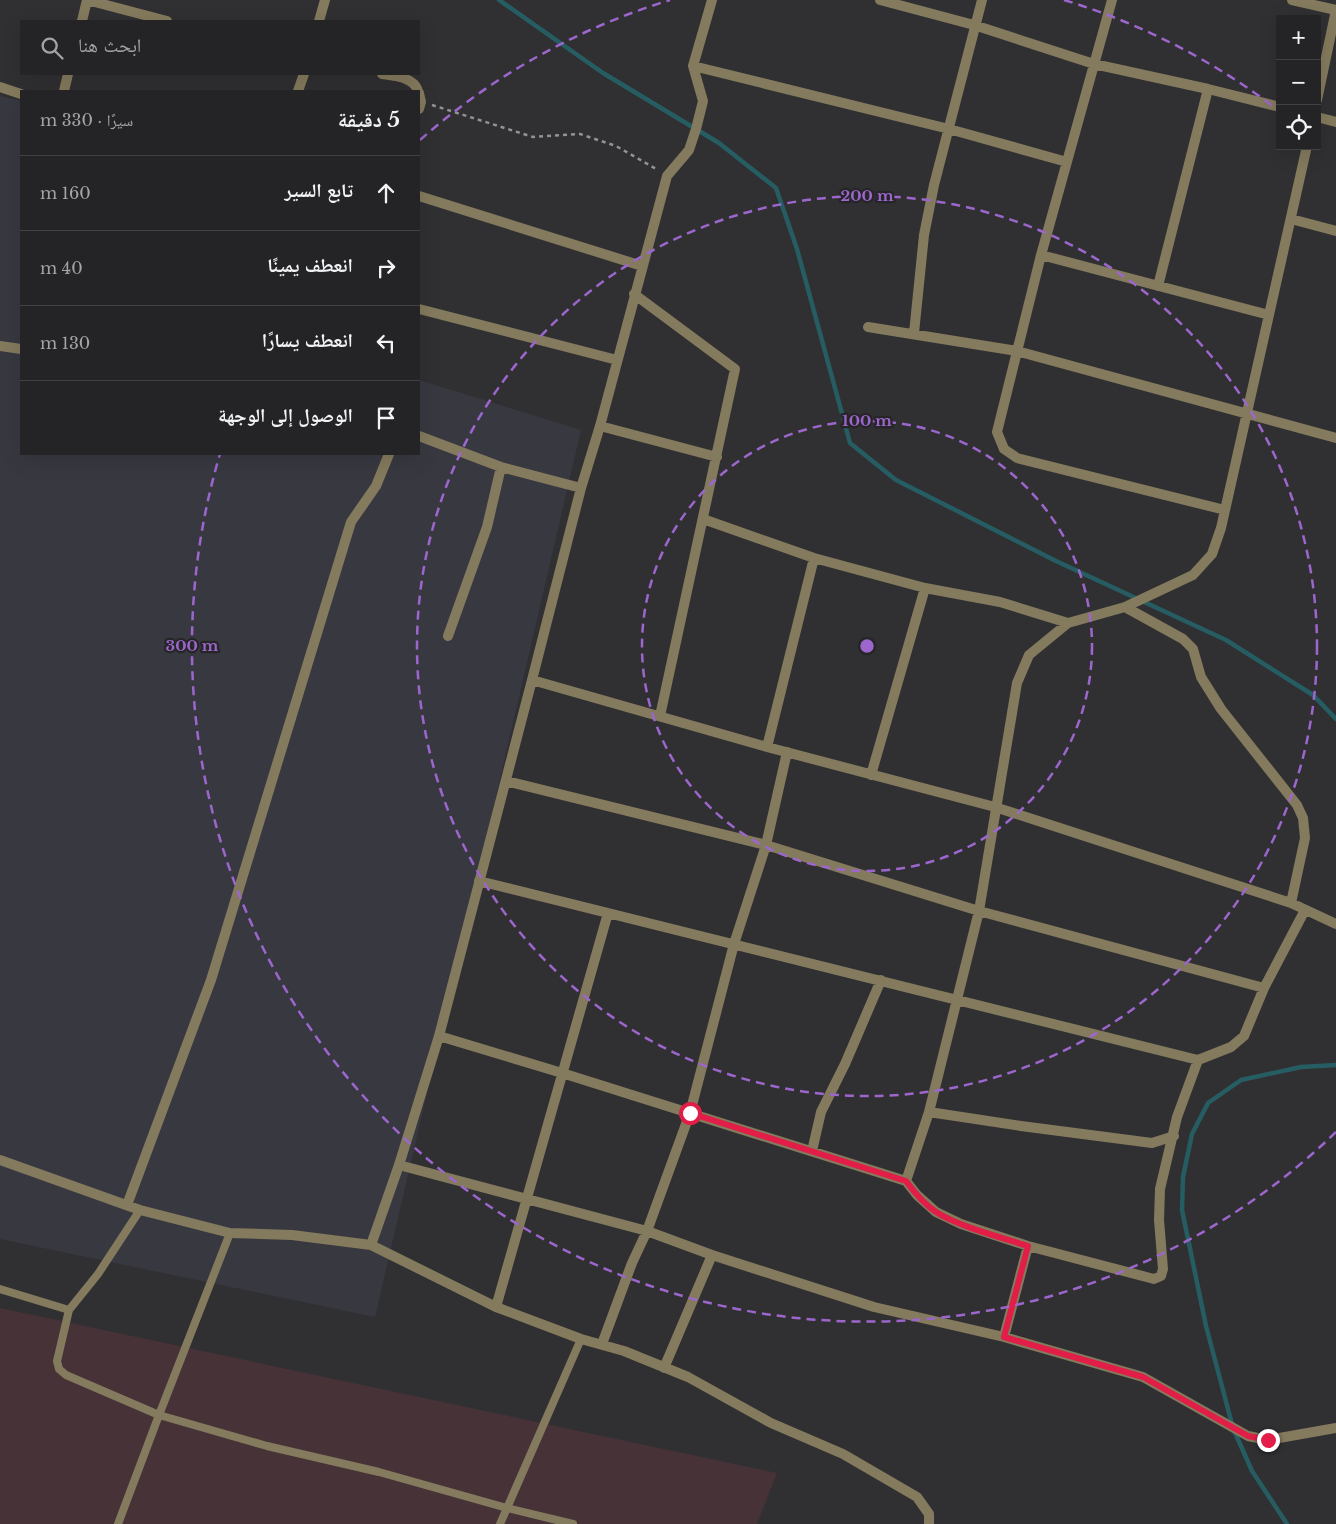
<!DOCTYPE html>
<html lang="ar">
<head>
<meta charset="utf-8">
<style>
	body { margin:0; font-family:"Libre Baskerville","Noto Naskh Arabic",serif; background:#303032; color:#f1f3f6; direction:rtl }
	.controls { position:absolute; right:15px; top:15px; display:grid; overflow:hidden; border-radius:0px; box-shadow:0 5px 20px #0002 }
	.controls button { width:45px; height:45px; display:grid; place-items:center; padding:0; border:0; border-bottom:1px solid #414143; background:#242426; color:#f1f3f6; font:25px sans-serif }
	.stop { position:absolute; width:15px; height:15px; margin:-11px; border:4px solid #e11d48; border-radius:50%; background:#fff }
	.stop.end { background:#e11d48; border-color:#fff; box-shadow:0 1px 5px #0008 }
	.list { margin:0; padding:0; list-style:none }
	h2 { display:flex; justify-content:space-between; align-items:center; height:65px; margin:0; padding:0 20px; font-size:21px }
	h2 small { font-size:16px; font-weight:400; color:#a3a4a7 }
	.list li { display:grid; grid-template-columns:32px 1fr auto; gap:15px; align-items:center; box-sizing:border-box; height:75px; padding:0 20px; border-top:1px solid #414143 }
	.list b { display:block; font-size:19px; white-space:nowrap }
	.list em { font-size:16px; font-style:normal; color:#a3a4a7 }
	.icon { flex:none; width:28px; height:28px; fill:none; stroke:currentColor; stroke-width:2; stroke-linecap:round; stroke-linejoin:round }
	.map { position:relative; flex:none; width:1336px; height:1524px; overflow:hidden; direction:ltr }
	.search { position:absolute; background:#242426; box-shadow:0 5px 20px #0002; left:20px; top:20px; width:400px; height:55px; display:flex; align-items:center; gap:12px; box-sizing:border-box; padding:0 18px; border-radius:0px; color:#a3a4a7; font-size:19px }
	.panel { position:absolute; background:#242426; box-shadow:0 5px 20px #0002; left:20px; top:90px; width:400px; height:365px; border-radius:0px; direction:rtl }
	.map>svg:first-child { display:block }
</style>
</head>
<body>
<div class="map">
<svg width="1336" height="1524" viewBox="0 0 1336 1524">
	<rect width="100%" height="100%" fill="#303033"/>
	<path fill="#383841" d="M0,96L21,101V454H419V380L581,430L375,1317L0,1239Z"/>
	<path fill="#463237" d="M0,1308L777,1473L757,1524H0Z"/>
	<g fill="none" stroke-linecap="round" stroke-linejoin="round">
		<path stroke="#265d62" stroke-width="4.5" d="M499,0L603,73L719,143L776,188L797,249L850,443L896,480L1056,561L1226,640L1313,695L1336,719
			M1287,1524L1252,1471L1233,1428L1206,1326L1182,1210L1183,1177L1192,1134L1208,1103L1241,1080L1301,1067L1336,1065"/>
		<path stroke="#939395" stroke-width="2.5" stroke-dasharray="4 4" stroke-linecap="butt" d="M432,105L533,137L580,134L616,146L658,170"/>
		<path stroke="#847a5d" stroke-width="8" d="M140,1210L98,1274L69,1310L57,1361L59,1369L66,1375L159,1415L267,1446L379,1472L507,1508L573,1524
			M0,1289L69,1310
			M118,1524L159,1415L230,1233
			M500,1524L581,1339"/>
		<path stroke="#847a5d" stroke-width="10" d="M87,0L167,21
			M880,0L974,25L1094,64L1208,89L1280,107
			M1112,0L1041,255L997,432L1004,449L1017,458L1225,510
			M1292,0L1336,10
			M82,21L87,0
			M319,21L325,0
			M693,66L949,129L1067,162
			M382,74C395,76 414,77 418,91
			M0,87L21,94
			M64,91L68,74
			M298,91L304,74
			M419,93L421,102L419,109
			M1317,100L1336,10
			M1317,117L1336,122
			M419,196L642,266
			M1291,219L1336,231
			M1041,255L1269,315
			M1158,286L1208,89
			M634,294L735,369L660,716
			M419,309L617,360
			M868,327L1017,351L1336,438
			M914,333L924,235L934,185L982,0
			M0,346L21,349
			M600,426L717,457
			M419,436L501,467L581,488
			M703,519L814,558L925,588L1000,602L1068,623
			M1125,607L1183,639L1193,649L1201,677L1221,709L1297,805L1303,818L1305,838L1291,903
			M448,636L487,527L501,467
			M532,680L767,747L995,807L1291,903L1336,924
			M767,747L814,558
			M871,775L925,588
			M506,781L766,845L979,911L1264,988
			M479,881L1198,1060L1231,1047L1244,1036L1264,988L1305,910
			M439,1036L562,1073L906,1181L917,1195L936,1212L961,1224L1028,1246L1154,1279L1161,1276L1163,1269L1159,1220L1160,1189L1177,1117L1198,1060
			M929,1112L1021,1126L1152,1143L1174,1136
			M812,1151L821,1112L845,1064L881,980
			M0,1160L140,1210L230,1233L292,1235L371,1245L496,1307L581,1339L624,1351L688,1377L771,1423L843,1454L917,1497L929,1514V1524
			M399,1165L647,1231L712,1255L874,1307L1004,1337L1143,1377L1248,1436L1268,1440L1336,1428
			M906,1181L929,1112L979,911L1017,683L1029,655L1068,623L1125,607L1193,575L1212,554L1221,528L1307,146
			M127,1205L211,980L351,522L376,486L389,454
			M371,1245L399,1165L439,1036L532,680L581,488L600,426L667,176L689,150L696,129L703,101L693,66L712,0
			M496,1307L608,913
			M1004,1337L1028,1246
			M602,1344L632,1263L647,1231L690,1113L734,944L766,845L787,752
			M664,1368L712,1255"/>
	</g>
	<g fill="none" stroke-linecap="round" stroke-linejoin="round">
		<path stroke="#e11d48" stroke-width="6" d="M690,1113L906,1181C914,1192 924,1204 936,1212C960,1227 1000,1237 1028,1246L1004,1337L1143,1377L1248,1436L1268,1440"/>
	</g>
	<g fill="none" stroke="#9d66cd" stroke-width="2.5" stroke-dasharray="9 6">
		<circle cx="867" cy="646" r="225"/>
		<circle cx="867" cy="646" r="450"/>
		<path d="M1336 1132A675 675 0 0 1 220 454M420 140A675 675 0 0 1 670 0M1064 0A675 675 0 0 1 1278 110"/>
	</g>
	<circle cx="867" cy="646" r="8" fill="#9d66cd" stroke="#262629" stroke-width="2.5"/>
	<g font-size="15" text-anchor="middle" font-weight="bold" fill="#9d66cd" stroke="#262629" stroke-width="4.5" stroke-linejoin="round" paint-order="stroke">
		<text x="867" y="201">200 m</text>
		<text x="867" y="426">100 m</text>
		<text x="192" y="651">300 m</text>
	</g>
</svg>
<div class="controls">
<button>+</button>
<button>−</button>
<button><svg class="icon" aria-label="locate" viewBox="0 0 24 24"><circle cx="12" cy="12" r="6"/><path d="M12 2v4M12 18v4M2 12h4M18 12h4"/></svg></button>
</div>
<div class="stop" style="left:690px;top:1113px"></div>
<div class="stop end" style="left:1268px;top:1440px"></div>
<div class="search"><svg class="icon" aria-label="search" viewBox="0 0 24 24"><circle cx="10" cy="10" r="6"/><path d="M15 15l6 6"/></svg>ابحث هنا</div>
<section class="panel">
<h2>5 دقيقة<small>سيرًا · 330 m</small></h2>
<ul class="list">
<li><svg class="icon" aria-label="ahead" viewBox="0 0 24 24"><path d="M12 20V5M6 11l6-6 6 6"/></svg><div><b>تابع السير</b></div><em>160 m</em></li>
<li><svg class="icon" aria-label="right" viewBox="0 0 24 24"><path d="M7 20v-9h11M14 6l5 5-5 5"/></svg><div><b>انعطف يمينًا</b></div><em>40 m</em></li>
<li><svg class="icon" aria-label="left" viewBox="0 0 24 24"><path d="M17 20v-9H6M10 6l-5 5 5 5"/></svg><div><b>انعطف يسارًا</b></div><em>130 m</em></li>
<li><svg class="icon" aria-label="arrive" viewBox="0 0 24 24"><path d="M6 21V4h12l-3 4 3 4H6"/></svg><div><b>الوصول إلى الوجهة</b></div></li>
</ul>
</section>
</div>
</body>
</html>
